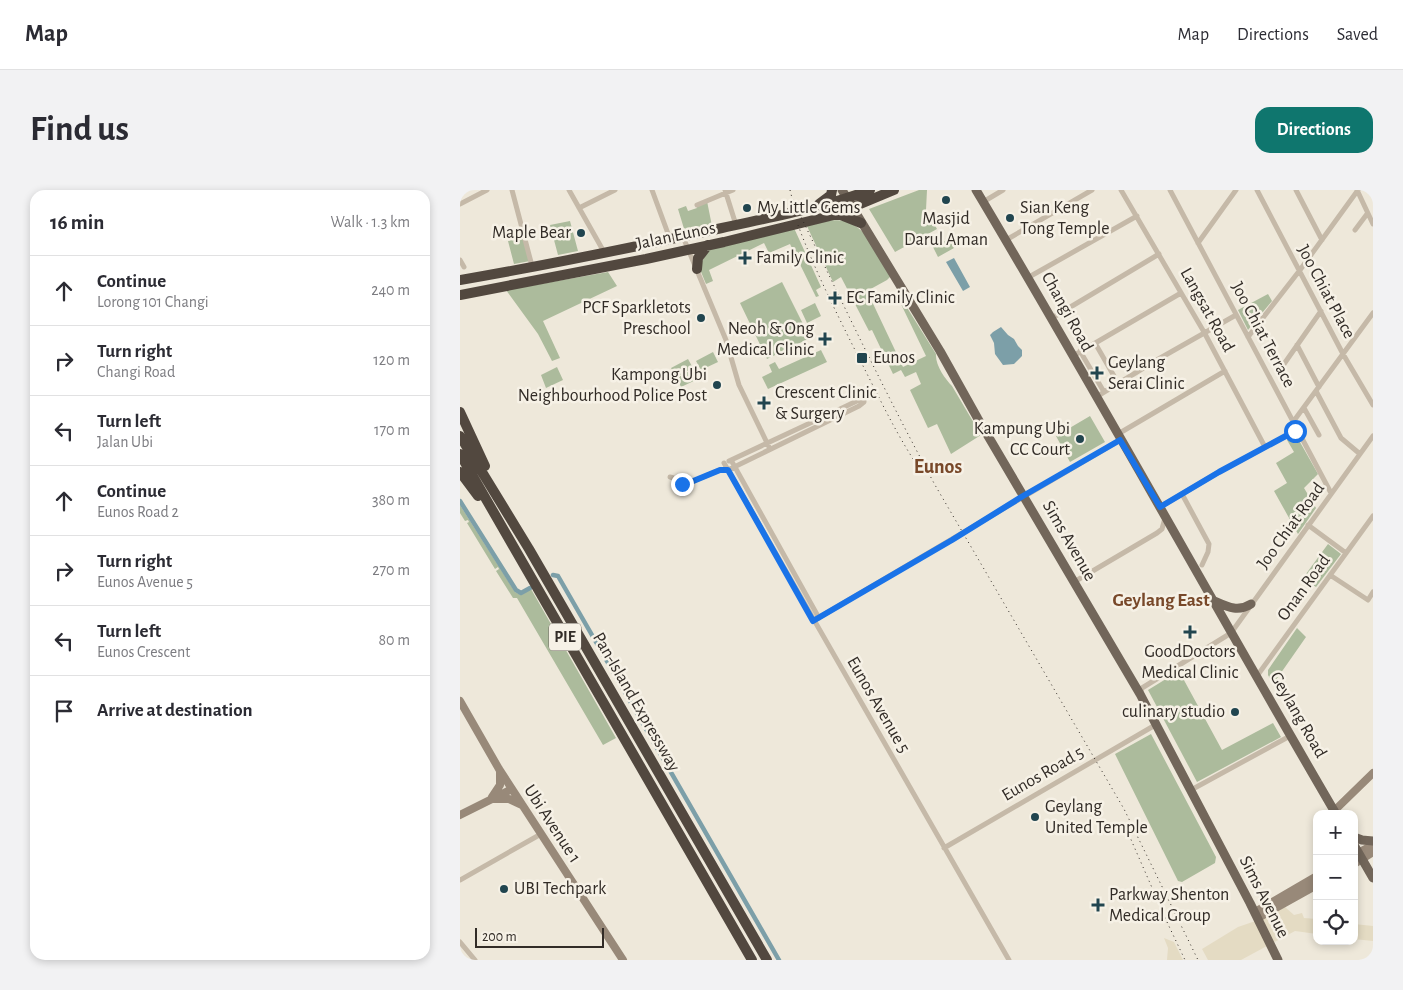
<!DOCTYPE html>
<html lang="en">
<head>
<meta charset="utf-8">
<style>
	body { margin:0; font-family:"Alegreya Sans",sans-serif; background:#f2f2f3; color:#2b2b33 }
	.controls { position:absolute; right:15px; bottom:15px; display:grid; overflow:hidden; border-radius:10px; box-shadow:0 2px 8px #0003 }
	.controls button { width:45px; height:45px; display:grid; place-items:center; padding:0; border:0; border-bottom:1px solid #e1e1e2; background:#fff; color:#2b2b33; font:25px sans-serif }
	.scale { position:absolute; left:15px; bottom:12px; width:129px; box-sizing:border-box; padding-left:5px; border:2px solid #322c27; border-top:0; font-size:14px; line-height:18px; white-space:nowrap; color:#322c27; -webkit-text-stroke:4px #f6f1e6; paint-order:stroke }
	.stop { position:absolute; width:15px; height:15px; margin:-11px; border:4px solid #1a73e8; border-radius:50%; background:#fff }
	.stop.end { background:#1a73e8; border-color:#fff; box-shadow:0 1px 5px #0008 }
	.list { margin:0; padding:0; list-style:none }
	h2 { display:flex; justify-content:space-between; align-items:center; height:65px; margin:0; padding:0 20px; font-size:21px }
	h2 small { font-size:16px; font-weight:400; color:#7c7c81 }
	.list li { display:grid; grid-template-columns:32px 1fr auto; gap:15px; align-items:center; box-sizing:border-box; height:70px; padding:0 20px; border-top:1px solid #e1e1e2 }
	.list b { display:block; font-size:19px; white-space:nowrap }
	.list p { margin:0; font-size:16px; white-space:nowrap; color:#7c7c81 }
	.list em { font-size:16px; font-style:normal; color:#7c7c81 }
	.icon { flex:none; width:28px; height:28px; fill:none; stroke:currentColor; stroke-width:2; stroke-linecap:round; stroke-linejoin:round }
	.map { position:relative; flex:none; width:913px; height:770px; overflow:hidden; border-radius:15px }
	header { display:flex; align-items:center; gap:30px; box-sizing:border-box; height:70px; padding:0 25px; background:#fff; border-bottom:1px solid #e1e1e2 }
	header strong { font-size:24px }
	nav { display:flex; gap:28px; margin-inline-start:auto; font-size:18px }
	.intro { display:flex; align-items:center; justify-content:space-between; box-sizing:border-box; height:120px; padding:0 30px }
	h1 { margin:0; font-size:35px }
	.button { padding:12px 22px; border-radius:15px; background:#0f766e; color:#fff; font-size:18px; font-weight:700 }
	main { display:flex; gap:30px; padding:0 30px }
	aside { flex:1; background:#fff; border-radius:15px; box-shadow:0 2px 8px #0003 }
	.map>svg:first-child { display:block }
</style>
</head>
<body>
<header>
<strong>Map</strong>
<nav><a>Map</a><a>Directions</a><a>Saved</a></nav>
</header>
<div class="intro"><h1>Find us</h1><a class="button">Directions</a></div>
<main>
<aside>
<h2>16 min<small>Walk · 1.3 km</small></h2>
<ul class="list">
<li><svg class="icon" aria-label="ahead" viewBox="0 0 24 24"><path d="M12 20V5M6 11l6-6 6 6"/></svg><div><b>Continue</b><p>Lorong 101 Changi</p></div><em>240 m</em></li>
<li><svg class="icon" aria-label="right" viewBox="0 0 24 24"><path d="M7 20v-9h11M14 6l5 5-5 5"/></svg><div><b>Turn right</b><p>Changi Road</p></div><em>120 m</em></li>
<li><svg class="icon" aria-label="left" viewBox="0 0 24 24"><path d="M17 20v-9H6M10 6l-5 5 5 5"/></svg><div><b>Turn left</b><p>Jalan Ubi</p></div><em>170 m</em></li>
<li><svg class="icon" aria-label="ahead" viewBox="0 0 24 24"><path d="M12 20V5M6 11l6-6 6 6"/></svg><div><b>Continue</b><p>Eunos Road 2</p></div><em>380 m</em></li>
<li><svg class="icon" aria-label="right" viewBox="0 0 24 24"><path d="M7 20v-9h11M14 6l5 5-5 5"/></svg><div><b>Turn right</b><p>Eunos Avenue 5</p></div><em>270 m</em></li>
<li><svg class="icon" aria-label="left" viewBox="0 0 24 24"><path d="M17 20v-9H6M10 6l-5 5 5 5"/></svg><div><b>Turn left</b><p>Eunos Crescent</p></div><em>80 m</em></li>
<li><svg class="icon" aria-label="arrive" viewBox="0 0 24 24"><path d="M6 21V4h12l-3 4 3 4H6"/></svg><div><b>Arrive at destination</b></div></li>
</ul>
</aside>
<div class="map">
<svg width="913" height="770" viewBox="0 0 913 770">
	<rect width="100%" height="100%" fill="#eee8da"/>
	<path fill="#acbb9c" d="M459,0H467L466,20L477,39L435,62L409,19Z
		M247,11L252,36L225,42L218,19L226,16L228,21L237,18L236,15Z
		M360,30C369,31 379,29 387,32C409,39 420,68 431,86L427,90L407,101L443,177L466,166L439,110L441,108L476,164C475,175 485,189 492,196L521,245L491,264L477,234L468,238L450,200L461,194L456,182L445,187L441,180L433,184L412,140L409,141L381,87L373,92L346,34Z
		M110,31L118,61L98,65L90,35Z
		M334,38L361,97L356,100L359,106L356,107L330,54L309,63L304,53L249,80L253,91L246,94L239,77L249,59Z
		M64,47L70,71L54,74L48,51Z
		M489,49L494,58L478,67L473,57Z
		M148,82L157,96L83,131L100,168L92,171L78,144L46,100Z
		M322,92L350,148L307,169L280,113Z
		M808,104L812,111L788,140L778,120Z
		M355,113L361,126L347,133L341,120Z
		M361,160L367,172L308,199L302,187L312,182L309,175L315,172L319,179Z
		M253,162L258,172L241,180L236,171Z
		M228,169L233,178L216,187L211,178Z
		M97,177L103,190L86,198L81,185Z
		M233,179L238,189L221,197L217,188Z
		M630,226L645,252L610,272L596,246Z
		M836,245L858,284L844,298L856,318L838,344L814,301L827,293L816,273L834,262L827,250Z
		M0,315L55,402L61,405L71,399L156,548L143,555L57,408H53L36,381L39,379L38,377L35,379L7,333L9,332L8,330L5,331L0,323Z
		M868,354L881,364L856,397L843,388Z
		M837,438L846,447L816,490L824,503L816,500L808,485V480Z
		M719,481L762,560L813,533L821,547L737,592L688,500Z
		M691,544L756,667L755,673L722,692L718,691L655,564Z"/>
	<path fill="#e4dbc3" d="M825,717L834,725L842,723L844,728L857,729V744L835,741L781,770H748L742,759L778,737L807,727Z
		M894,734L913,736V751L894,749Z
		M704,748L714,752L723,770H707L708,758Z"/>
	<path fill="#7c9fa8" d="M494,68L510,97L503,101L486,72Z
		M541,137L548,145L554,149L558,156L562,160V166L554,174L543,175L535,164L534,153L530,145L533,142Z"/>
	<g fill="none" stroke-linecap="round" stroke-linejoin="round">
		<path stroke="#7c9fa8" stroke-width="4.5" d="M0,311L56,400L61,403L70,398
			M93,385L98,386L319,770"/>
		<path stroke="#c5b9a8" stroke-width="5" d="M52,0L72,76
			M109,0L144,62
			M192,0L210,49
			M265,0L276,35
			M661,0L744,142L805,257
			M710,0L871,303
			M797,0L883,164L913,215
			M836,0L862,50
			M897,0L913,34
			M523,12L543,0
			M0,14L27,0
			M237,15L273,0
			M119,18L155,0
			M895,40L907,24
			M223,47L266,150L279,195L310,259
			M546,50L632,0
			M738,53L776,0
			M0,70L4,77
			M569,87L677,26
			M592,128L699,64
			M788,147L840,80L898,0
			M635,153L658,193
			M837,155L859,197
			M620,161L644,202
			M613,166L721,103
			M824,174L861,121
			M856,201L881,248L900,264
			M636,207L695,171L776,125
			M844,218L859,245
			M833,232L913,123
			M658,244L765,181
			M271,270L359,428
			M269,271L378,220L401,209L404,205
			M264,273L549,770
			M210,287C217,288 219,294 224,295L260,280H268L399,216L404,212V200
			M722,304L749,354L748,362L742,375
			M700,317L759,282L837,240
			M848,335L886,363
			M870,385L908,410L913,402
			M614,392L697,343L702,339L705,328
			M353,431L660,250
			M797,486L913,326
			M680,504L682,498L771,443L913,246
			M731,600L830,546
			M484,658L697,534
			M0,690L81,644
			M0,752L15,770"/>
		<path stroke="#988979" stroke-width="8" d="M0,511L39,579L163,770
			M32,607L40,595V581
			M35,609H49L62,615
			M874,621L913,583
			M0,625L52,599
			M894,665L913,655
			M894,674L913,662
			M795,722L857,686
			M798,728L857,695"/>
		<path stroke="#72665a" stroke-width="9" d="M382,0L480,161L518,229L680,504L790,713L818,770
			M516,0C639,206 755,417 876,624
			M752,410C766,416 777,423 791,414
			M894,647L902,650L913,651
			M894,655L913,688"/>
		<path stroke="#52483f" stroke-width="10" d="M359,14L371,5L372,0
			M374,25H381L401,33
			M237,79L238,68L248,55
			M0,90C88,75 175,57 262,38C312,27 362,18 410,0
			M0,105L186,69L264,52L374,25L434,0
			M0,222L25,276
			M0,246L69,359L307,770
			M0,264L292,770
			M0,282L18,306"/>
		<path stroke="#322c27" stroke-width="1" stroke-dasharray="1 4" stroke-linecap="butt" d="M330,0L332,8C378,104 424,201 475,295L664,619L738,770
			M338,35C355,81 378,126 400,170C419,207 436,244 459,278
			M669,645L707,732L725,770"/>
	</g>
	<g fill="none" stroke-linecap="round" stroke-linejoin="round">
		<path stroke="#1a73e8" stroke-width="6" d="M222,294H226L260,280H268L353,431L492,350L563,306L660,250L700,317L759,282L835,241"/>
	</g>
	<g fill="#21454f" stroke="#f6f1e6" stroke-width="2">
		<circle cx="486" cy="10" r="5"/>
		<circle cx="287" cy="18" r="5"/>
		<circle cx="550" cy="28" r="5"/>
		<circle cx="121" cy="43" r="5"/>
		<path d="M282.5 60.5h5v5h5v5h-5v5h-5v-5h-5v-5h5z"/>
		<path d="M372.5 100.5h5v5h5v5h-5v5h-5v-5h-5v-5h5z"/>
		<circle cx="241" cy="128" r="5"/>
		<path d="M362.5 141.5h5v5h5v5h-5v5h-5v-5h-5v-5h5z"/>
		<rect x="396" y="162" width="12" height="12" rx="2.5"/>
		<path d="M634.5 175.5h5v5h5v5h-5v5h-5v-5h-5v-5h5z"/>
		<circle cx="257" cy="195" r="5"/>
		<path d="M301.5 205.5h5v5h5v5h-5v5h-5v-5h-5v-5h5z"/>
		<circle cx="620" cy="249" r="5"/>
		<path d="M727.5 434.5h5v5h5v5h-5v5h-5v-5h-5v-5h5z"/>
		<circle cx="775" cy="522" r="5"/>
		<circle cx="575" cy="627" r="5"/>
		<circle cx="44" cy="699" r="5"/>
		<path d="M635.5 707.5h5v5h5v5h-5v5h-5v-5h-5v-5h5z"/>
	</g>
	<g text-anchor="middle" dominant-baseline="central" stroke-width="5" stroke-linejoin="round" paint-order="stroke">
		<rect fill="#f6f1e6" stroke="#6d6760" stroke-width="1" x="89" y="433.5" width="32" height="27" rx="4"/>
		<g font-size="16" font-weight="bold" fill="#322c27">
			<text x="105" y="447">PIE</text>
		</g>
		<g font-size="18" fill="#322c27" stroke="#f6f1e6" text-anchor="start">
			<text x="297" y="18">My Little Gems</text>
			<text x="560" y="18">Sian Keng<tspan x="560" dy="21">Tong Temple</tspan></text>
			<text x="486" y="29" text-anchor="middle">Masjid<tspan x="486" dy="21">Darul Aman</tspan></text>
			<text x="111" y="43" text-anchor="end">Maple Bear</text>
			<text x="296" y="68">Family Clinic</text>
			<text x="386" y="108">EC Family Clinic</text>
			<text x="231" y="118" text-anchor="end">PCF Sparkletots<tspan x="231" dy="21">Preschool</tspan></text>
			<text x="354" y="139" text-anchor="end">Neoh &amp; Ong<tspan x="354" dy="21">Medical Clinic</tspan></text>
			<text x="413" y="168">Eunos</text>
			<text x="648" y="173">Geylang<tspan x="648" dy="21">Serai Clinic</tspan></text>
			<text x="247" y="185" text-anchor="end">Kampong Ubi<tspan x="247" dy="21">Neighbourhood Police Post</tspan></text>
			<text x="315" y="203">Crescent Clinic<tspan x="315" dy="21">&amp; Surgery</tspan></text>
			<text x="610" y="239" text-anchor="end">Kampung Ubi<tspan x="610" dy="21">CC Court</tspan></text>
			<text x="730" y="462" text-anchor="middle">GoodDoctors<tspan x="730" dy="21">Medical Clinic</tspan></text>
			<text x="765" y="522" text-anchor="end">culinary studio</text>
			<text x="585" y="617">Geylang<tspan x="585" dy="21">United Temple</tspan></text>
			<text x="54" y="699">UBI Techpark</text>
			<text x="649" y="705">Parkway Shenton<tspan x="649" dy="21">Medical Group</tspan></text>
		</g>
		<g font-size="18" fill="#322c27" stroke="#f6f1e6">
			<text transform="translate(216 46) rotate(-12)">Jalan Eunos</text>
			<text transform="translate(866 102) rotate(62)">Joo Chiat Place</text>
			<text transform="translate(747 120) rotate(61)">Langsat Road</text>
			<text transform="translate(607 122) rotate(61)">Changi Road</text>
			<text transform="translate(803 145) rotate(62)">Joo Chiat Terrace</text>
			<text transform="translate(831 336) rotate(-54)">Joo Chiat Road</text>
			<text transform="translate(609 351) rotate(60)">Sims Avenue</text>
			<text transform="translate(844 398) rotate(-54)">Onan Road</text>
			<text transform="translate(176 512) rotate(60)">Pan-Island Expressway</text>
			<text transform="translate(418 515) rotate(60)">Eunos Avenue 5</text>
			<text transform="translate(838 525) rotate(60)">Geylang Road</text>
			<text transform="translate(583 584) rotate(-30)">Eunos Road 5</text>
			<text transform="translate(92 634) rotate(57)">Ubi Avenue 1</text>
			<text transform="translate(804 707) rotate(63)">Sims Avenue</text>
		</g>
		<g font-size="19" font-weight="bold" fill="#784829" stroke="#f6f1e6">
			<text x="701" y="410">Geylang East</text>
		</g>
		<g font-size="20" font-weight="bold" fill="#784829" stroke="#f6f1e6">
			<text x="478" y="277">Eunos</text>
		</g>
	</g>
</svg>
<div class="controls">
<button>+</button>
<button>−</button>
<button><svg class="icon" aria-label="locate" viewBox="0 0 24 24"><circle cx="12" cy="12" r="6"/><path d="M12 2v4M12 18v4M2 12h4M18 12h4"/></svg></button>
</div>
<div class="scale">200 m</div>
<div class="stop" style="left:835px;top:241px"></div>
<div class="stop end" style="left:222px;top:294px"></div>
</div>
</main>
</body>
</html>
